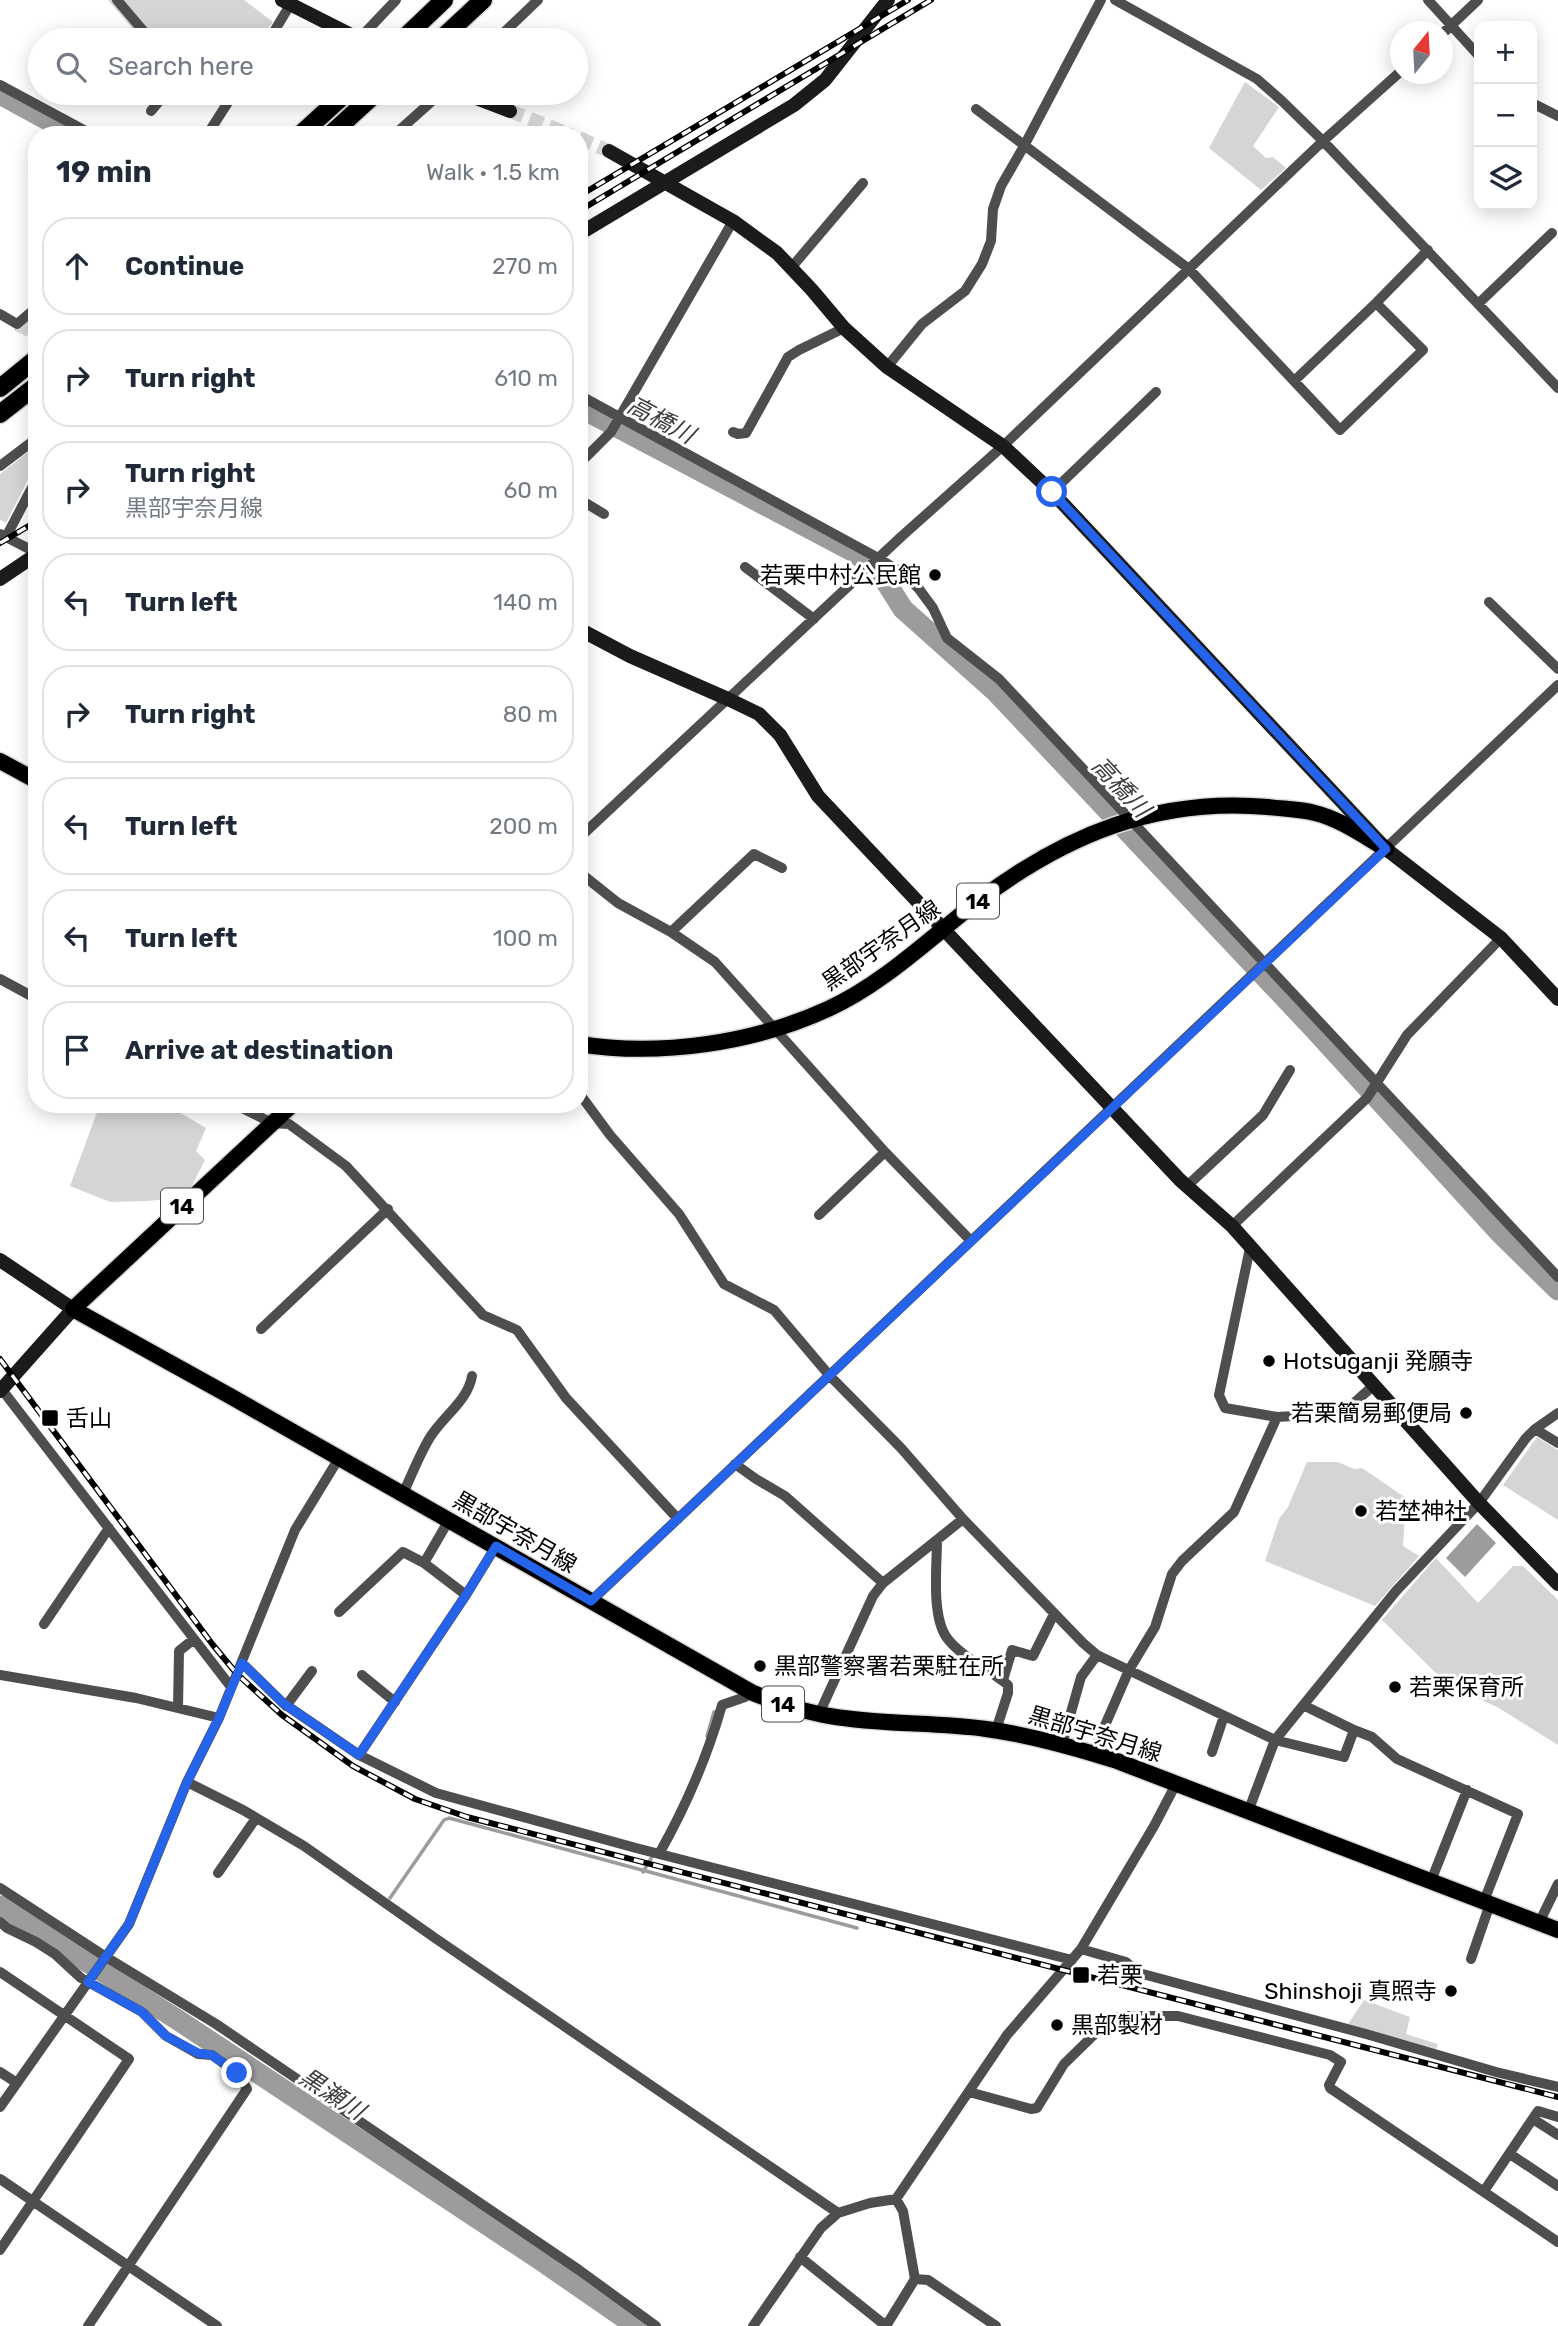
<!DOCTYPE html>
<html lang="en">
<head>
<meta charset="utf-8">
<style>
	body { margin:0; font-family:Rubik,"Noto Sans JP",sans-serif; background:#f2f2f3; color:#1f2937 }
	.controls { position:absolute; right:21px; top:21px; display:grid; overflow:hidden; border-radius:14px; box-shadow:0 4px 18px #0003 }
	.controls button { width:63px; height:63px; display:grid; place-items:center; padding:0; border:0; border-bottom:2px solid #e0e1e3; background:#fff; color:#1f2937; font:35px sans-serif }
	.compass { position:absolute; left:1390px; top:21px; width:63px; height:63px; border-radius:50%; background:#fff; box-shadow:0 4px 18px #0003; rotate:18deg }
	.stop { position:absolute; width:21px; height:21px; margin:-16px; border:5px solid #2563eb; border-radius:50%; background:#fff }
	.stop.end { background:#2563eb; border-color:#fff; box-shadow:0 2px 7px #0008 }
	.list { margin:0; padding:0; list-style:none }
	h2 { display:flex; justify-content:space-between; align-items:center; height:91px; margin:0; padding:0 28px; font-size:30px }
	h2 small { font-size:23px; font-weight:400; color:#747a83 }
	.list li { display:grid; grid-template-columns:46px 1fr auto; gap:21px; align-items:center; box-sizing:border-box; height:98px; margin:0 14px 14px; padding:0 14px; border:2px solid #e0e1e3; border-radius:28px }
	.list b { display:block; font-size:26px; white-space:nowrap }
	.list p { margin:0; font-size:23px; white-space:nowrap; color:#747a83 }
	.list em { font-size:23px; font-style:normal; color:#747a83 }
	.icon { flex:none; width:38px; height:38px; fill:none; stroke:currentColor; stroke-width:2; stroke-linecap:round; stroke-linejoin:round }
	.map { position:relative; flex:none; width:1558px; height:2326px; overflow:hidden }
	.search { position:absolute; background:#fff; box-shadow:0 4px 18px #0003; left:28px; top:28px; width:560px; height:77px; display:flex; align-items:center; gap:18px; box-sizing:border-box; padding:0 24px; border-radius:38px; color:#747a83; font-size:26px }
	.panel { position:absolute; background:#fff; box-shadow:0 4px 18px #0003; left:28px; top:126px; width:560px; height:987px; border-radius:28px }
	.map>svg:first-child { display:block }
</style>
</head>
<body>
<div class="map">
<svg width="1558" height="2326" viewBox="0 0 1558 2326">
	<rect width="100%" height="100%" fill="#fff"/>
	<path fill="#d5d5d5" d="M108,0H244L273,22L260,40H142Z
		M1245,82L1279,107L1253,146L1266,158L1273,157L1286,168L1261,190L1209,148Z
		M37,445V462L6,523L0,520V474Z
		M103,1104H165L206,1128L196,1151L205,1160L186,1197L147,1201L110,1202L70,1186L96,1115Z
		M1537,1437L1558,1450V1520L1503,1485Z
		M1307,1462H1338L1354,1469L1362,1468L1406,1498L1403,1546L1419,1556L1375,1606L1265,1561L1279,1519L1288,1507Z
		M1436,1558L1478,1603L1513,1566H1523L1558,1600V1745L1499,1708L1446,1683L1382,1620Z
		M1364,2000L1410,2017L1406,2034L1438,2044L1436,2049L1348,2024Z"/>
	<path fill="#9c9c9c" d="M1477,1524L1496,1543L1465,1577L1446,1558Z"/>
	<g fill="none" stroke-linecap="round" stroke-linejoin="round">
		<path stroke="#9c9c9c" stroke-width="3.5" d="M707,1736L714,1712
			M643,1872L653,1855
			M390,1898L444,1820L449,1818L857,1928"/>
		<path stroke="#9c9c9c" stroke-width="21" d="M0,94L75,135
			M579,407L856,553L884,579L903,609L996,692L1315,1030L1499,1232L1558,1290
			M0,1906L181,2022L542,2261L636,2326"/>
		<path stroke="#d9d9d9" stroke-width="14" stroke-dasharray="14 7" stroke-linecap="butt" d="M510,111L571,135
			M579,138L609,151
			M17,324L37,334"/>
		<g stroke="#dbdbdb" stroke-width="19">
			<path id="primary" d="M0,761L37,781
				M579,1044C660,1057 754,1043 828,1009C883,984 930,938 978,901C1065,835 1157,797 1268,807C1283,809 1300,809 1315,813C1340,819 1364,836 1386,849
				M293,1104L73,1309L230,1396L753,1693C778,1703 803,1712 830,1716C881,1725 935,1722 986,1729C1031,1735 1073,1747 1117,1761L1558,1930"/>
		</g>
		<g stroke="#dbdbdb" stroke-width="21">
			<path id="highway" d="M402,40L444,0
				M440,40L483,0
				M300,135L346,93
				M330,135L376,93
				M0,388L37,358
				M0,414L37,385"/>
		</g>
		<path stroke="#4e4e4e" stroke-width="10" d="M117,0L151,40
			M1115,0L1257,79L1282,101L1323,141L1558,388
			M1428,0L1479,56
			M1442,34L1478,0
			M359,39L396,0
			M269,40L293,0
			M496,40L538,0
			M0,85L93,135
			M1532,103L1558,116
			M976,109L1189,269L1340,430L1423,350L1376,303
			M151,111L166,93
			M207,135L234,93
			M394,135L441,93
			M791,268L863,183
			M1478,304L1552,233
			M0,314L17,324L37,307
			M887,367L922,324L965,291L982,264L991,241L993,209L1001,186L1024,146L1101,0
			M1294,381L1376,303L1428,250
			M579,395L878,558L904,574L919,589L933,608L947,638L999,679L1558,1277
			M733,432L738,434L746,433L788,357L799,350L844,328
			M579,464L611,432L733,221
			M0,466L37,438
			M1052,492L1156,392
			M579,499L604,514
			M0,534L37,553
			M6,537L37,478
			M745,567L814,619
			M1489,602L1558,669
			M579,838L902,536L1003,446L1323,141L1400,72
			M579,872L618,903L671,932L715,962L885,1152
			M671,932L754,854L782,868
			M0,979L37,999
			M579,1093L610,1135L679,1214L724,1284L774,1310L829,1375L901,1448L963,1519L1083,1643L1097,1655L1275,1740L1344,1757L1354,1730L1305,1706
			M234,1104L272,1123L289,1124L346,1166L483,1315L517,1330L566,1398L678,1519
			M1187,1186L1263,1115L1290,1070
			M819,1215L885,1152L971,1241
			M1232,1226L1367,1098L1407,1035L1501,938
			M1250,1248L1219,1395L1225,1408L1277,1417
			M261,1329L388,1209
			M0,1387L231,1687
			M1535,1429L1558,1443
			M339,1458L295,1530L219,1718L187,1782L243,1810L304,1846L435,1938L838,2213L870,2203L896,2199L1007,2035L1081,1949L1154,1826L1176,1784
			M735,1464L756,1479L785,1496L883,1583L963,1519
			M403,1494C411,1476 419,1456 429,1439C442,1417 468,1401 472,1376
			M937,1540C937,1566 931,1616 947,1638C960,1656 990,1670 1008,1685V1693L996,1730
			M466,1595L496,1546
			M591,1601L1558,685
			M339,1612L403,1552L424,1563
			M44,1624L109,1528
			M242,1663L283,1703L359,1755L436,1793L636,1848L1072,1960
			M0,1675L136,1698L219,1718
			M362,1675L395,1702
			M1003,1680L1012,1650L1033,1656L1054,1614
			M286,1706L312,1671
			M178,1708L179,1651L194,1639
			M819,1714L873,1596L883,1583
			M1354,1730L1372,1737L1397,1759L1518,1814L1484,1901
			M1062,1744L1081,1677L1097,1655
			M1212,1752L1224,1716
			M1093,1753L1129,1670L1155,1627L1172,1574L1182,1561L1234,1512L1277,1417L1343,1413L1374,1385
			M359,1755L466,1595L424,1563L449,1520
			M1248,1812L1275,1740L1396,1591L1479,1503L1526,1438L1535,1429L1558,1413
			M659,1854C686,1806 707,1758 722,1705L745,1697L748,1691
			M218,1873L256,1818
			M1431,1881L1467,1790
			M0,1888L106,1957L216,2024L579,2270L656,2326
			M0,1922L7,1928L36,1942L55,1954L81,1978L142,2012L166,2036L198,2054L212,2055L237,2073L247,2089L88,2326
			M1539,1923L1558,1884
			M1081,1949L1126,1962L1139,1973L1366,2034L1496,2072L1558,2087
			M1471,1959L1490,1904
			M0,1972L129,2059L0,2250
			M0,2072L17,2083
			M969,2092L1031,2109L1037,2108L1064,2064L1107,2022L1122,2016H1178L1330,2055L1341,2062L1329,2085L1330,2088L1558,2242
			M0,2107L129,1924L187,1782
			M1533,2119L1558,2135
			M1510,2154L1558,2186
			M0,2179L217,2326
			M1484,2191L1538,2111L1558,2117
			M800,2257L886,2326
			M915,2279L928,2280L996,2326
			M753,2326L821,2228L838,2213
			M886,2326L915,2279L903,2211L896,2199"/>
		<path stroke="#1b1b1b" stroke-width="14" d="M282,0L361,40
			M463,93L510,111
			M609,151L733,221L777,253L812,290L844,328L887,367L1003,446L1052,492L1386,849L1501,938L1558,999
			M579,234L794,105L825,80L888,0
			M0,579L37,554
			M579,629L630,656L728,699L759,714L780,735L818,796L1180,1180L1232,1226L1479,1503L1558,1584
			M0,1260L73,1309L0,1391"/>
		<use href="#primary" stroke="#000" stroke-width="16"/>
		<use href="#highway" stroke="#000" stroke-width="18"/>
		<g stroke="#000" stroke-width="6">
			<path id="rail" d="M579,196L908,0
				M579,211L931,0
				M0,543L37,521
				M0,1359L213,1645L237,1674L282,1715L353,1766L415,1799L467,1817L1558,2097"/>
		</g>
		<use href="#rail" stroke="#fff" stroke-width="3.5" stroke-dasharray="10" stroke-linecap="butt"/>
	</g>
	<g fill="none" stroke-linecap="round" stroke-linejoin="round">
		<path stroke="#2563eb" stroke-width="9" d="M237,2073L212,2055L198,2053L166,2036L142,2012L88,1982L129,1924L187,1782L219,1718L242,1663L283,1703L359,1755L466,1595L496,1546L591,1601L1386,849L1052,492"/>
	</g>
	<g fill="#000" stroke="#fff" stroke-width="2.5">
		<circle cx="935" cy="575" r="7"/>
		<circle cx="1269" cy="1361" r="7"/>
		<circle cx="1466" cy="1413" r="7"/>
		<rect x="41" y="1409" width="18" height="18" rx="3.5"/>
		<circle cx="1361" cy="1511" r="7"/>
		<circle cx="760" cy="1666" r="7"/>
		<circle cx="1395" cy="1687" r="7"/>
		<rect x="1072" y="1966" width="18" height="18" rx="3.5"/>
		<circle cx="1451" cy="1991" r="7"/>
		<circle cx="1057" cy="2025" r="7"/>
	</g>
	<g text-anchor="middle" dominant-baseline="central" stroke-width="6" stroke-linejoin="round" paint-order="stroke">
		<g fill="#fff" stroke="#4c4c4c" stroke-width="2">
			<rect x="957" y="883.5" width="42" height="35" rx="5"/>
			<rect x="161" y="1188.5" width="42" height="35" rx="5"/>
			<rect x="762" y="1686.5" width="42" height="35" rx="5"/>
		</g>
		<g font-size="21" font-weight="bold" fill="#000">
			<text x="978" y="901">14</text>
			<text x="182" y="1206">14</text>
			<text x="783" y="1704">14</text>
		</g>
		<g font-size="23" fill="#000" stroke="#fff" text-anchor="start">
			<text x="921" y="575" text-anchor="end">若栗中村公民館</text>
			<text x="1283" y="1361">Hotsuganji 発願寺</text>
			<text x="1452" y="1413" text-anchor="end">若栗簡易郵便局</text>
			<text x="66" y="1418">舌山</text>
			<text x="1375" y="1511">若埜神社</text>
			<text x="774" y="1666">黒部警察署若栗駐在所</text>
			<text x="1409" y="1687">若栗保育所</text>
			<text x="1097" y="1975">若栗</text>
			<text x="1437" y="1991" text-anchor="end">Shinshoji 真照寺</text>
			<text x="1071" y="2025">黒部製材</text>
		</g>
		<g font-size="23" fill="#000" stroke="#fff">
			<text transform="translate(881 945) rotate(-35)">黒部宇奈月線</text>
			<text transform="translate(515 1532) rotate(30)">黒部宇奈月線</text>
			<text transform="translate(1095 1734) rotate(17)">黒部宇奈月線</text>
		</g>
		<g font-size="24" font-style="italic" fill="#3d3d3d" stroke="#fff">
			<text transform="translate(661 420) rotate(28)">高橋川</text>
			<text transform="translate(1121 787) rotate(47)">高橋川</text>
			<text transform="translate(332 2094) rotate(33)">黒瀬川</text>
		</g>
	</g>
</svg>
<div class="controls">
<button>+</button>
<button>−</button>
<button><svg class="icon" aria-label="layers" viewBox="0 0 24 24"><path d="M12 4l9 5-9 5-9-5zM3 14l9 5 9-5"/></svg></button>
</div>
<svg class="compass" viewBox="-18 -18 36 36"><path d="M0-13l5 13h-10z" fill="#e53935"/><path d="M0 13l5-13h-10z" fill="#747a83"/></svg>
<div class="stop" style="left:1052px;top:492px"></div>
<div class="stop end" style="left:237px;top:2073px"></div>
<div class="search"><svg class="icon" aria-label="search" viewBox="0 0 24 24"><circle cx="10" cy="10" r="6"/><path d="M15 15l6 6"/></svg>Search here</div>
<section class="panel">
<h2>19 min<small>Walk · 1.5 km</small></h2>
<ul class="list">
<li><svg class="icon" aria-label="ahead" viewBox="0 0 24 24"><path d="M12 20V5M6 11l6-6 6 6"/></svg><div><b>Continue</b></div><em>270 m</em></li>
<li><svg class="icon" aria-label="right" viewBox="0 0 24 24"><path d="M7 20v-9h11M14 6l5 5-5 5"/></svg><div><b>Turn right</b></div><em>610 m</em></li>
<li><svg class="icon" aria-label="right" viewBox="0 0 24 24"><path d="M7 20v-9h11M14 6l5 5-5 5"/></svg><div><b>Turn right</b><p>黒部宇奈月線</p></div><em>60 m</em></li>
<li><svg class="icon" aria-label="left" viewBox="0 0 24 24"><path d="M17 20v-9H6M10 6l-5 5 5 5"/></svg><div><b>Turn left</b></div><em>140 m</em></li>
<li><svg class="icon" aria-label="right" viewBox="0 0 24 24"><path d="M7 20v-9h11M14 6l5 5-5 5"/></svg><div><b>Turn right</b></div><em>80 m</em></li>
<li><svg class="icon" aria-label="left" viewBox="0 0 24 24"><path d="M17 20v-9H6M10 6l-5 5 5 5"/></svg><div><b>Turn left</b></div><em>200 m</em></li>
<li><svg class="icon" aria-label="left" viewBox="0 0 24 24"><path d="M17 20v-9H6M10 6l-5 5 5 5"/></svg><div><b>Turn left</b></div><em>100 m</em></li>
<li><svg class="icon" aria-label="arrive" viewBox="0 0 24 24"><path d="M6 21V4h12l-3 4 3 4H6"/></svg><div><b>Arrive at destination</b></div></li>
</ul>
</section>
</div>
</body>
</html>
